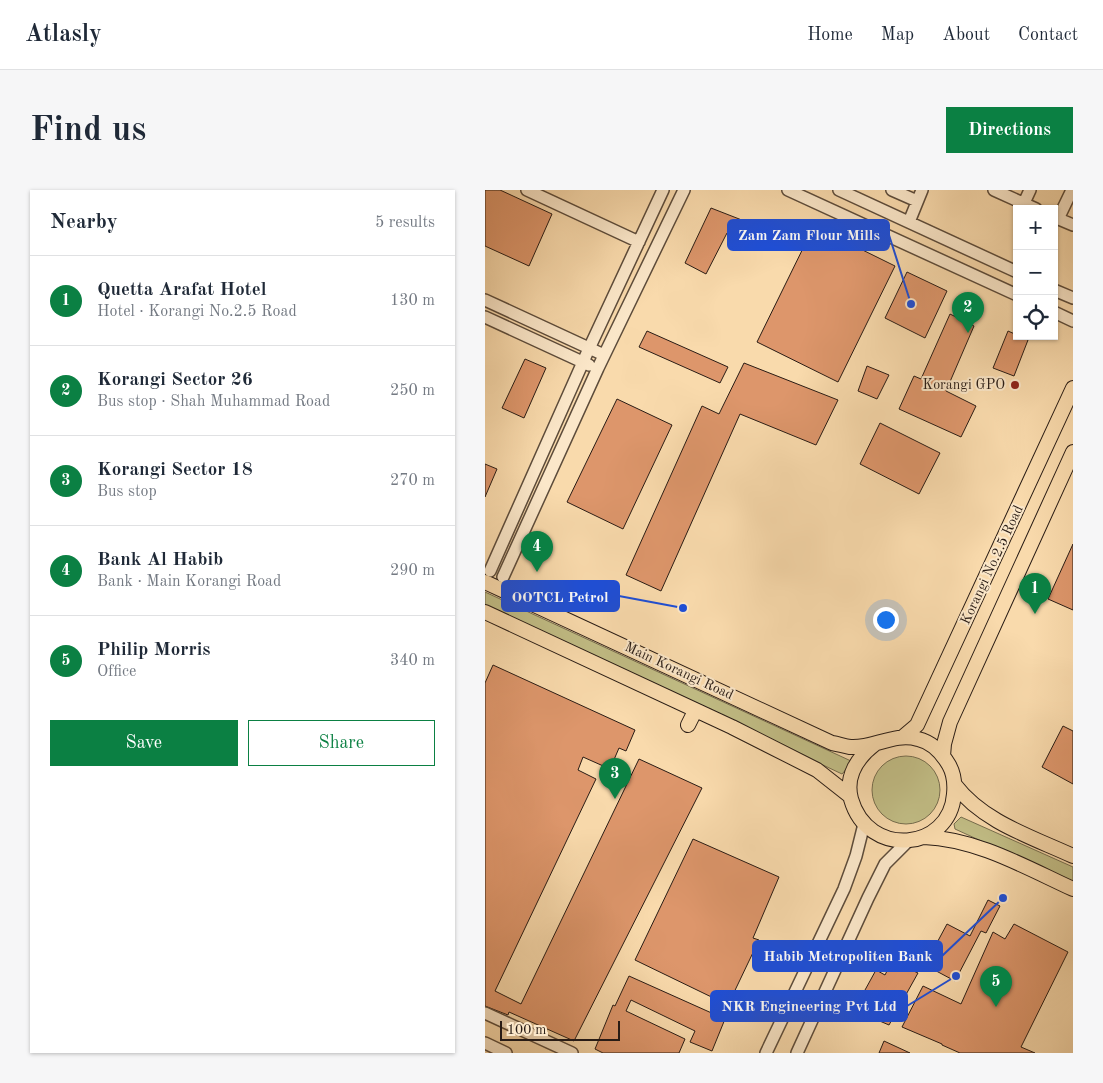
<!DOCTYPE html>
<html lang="en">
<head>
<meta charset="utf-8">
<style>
	body { margin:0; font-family:"Old Standard TT",serif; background:#f6f6f7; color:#1f2937 }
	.controls { position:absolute; right:15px; top:15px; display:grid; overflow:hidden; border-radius:0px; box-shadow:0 1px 4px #0004 }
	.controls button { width:45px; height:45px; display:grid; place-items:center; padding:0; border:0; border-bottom:1px solid #e0e1e3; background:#fff; color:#1f2937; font:25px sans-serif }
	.scale { position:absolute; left:15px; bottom:12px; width:120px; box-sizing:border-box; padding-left:5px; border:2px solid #291c15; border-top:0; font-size:14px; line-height:18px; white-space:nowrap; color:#291c15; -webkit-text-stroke:4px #fbe7c9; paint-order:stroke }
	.you { position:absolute; left:400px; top:429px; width:18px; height:18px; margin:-12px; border:4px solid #fff; border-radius:50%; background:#1a73e8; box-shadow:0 0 0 8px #1a73e833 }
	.badge { display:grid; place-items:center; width:32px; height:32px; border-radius:50%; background:#0b8043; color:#fff; font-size:16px; font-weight:700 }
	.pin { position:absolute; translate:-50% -41px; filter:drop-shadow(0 1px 2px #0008) }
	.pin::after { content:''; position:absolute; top:26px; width:18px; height:15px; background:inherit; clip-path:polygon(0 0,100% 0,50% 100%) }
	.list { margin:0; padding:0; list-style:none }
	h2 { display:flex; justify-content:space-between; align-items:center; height:65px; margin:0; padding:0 20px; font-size:21px }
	h2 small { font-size:16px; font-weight:400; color:#747a83 }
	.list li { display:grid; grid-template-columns:32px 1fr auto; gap:15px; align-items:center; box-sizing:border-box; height:90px; padding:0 20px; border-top:1px solid #e0e1e3 }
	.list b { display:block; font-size:19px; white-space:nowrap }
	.list p { margin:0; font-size:16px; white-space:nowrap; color:#747a83 }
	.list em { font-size:16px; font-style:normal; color:#747a83 }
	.actions { display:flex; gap:10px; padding:15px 20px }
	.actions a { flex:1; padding:11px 0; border:1px solid #0b8043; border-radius:0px; text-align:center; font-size:18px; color:#0b8043 }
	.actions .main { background:#0b8043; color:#fff }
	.icon { flex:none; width:28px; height:28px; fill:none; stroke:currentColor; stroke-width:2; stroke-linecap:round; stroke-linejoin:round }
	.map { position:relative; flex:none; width:588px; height:863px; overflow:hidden; border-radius:0px }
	header { display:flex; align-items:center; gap:30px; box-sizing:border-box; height:70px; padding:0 25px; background:#fff; border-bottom:1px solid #e0e1e3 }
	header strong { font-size:24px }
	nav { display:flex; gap:28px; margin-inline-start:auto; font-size:18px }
	.intro { display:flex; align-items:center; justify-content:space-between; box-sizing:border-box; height:120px; padding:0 30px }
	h1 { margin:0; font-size:35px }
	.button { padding:12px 22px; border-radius:0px; background:#0b8043; color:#fff; font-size:18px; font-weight:700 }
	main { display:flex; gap:30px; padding:0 30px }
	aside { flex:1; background:#fff; border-radius:0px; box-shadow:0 1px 4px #0004 }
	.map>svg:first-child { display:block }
</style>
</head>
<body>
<header>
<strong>Atlasly</strong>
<nav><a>Home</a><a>Map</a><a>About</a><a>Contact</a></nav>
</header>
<div class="intro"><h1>Find us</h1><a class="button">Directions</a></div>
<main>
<aside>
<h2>Nearby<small>5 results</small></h2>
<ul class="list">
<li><span class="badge">1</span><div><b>Quetta Arafat Hotel</b><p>Hotel · Korangi No.2.5 Road</p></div><em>130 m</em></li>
<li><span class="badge">2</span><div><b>Korangi Sector 26</b><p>Bus stop · Shah Muhammad Road</p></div><em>250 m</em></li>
<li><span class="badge">3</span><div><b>Korangi Sector 18</b><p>Bus stop</p></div><em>270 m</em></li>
<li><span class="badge">4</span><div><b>Bank Al Habib</b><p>Bank · Main Korangi Road</p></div><em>290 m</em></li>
<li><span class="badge">5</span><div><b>Philip Morris</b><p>Office</p></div><em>340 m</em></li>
</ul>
<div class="actions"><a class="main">Save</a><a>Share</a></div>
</aside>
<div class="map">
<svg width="588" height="863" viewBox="0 0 588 863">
	<rect width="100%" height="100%" fill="#f9daac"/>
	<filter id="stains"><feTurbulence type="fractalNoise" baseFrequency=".004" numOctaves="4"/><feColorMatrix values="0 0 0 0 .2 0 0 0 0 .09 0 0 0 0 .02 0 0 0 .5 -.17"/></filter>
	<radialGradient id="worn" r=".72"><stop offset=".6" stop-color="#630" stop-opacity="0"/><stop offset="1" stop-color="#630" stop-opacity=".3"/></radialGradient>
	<path fill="#c2be86" stroke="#766d4e" d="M0,402L366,571L364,576L357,584L0,415Z
		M387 600a34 34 0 1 1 68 0a34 34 0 1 1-68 0Z
		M476,627L588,677V693L470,639L469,634Z"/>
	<path fill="#dd966b" stroke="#291c15" d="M0,0H15L67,24L44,76L0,56Z
		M226,18L285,41L278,57L242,43L221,84L200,73Z
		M329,36L410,76L353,192L272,152Z
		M422,82L462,101L440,148L400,128Z
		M465,124L489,136L461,201L491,216L476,247L414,219L429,186L436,189Z
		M162,141L243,177L235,193L154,157Z
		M523,141L532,145V146L543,150L529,186L508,178Z
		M40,169L61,178L39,228L17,218Z
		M259,173L353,210L331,255L255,224L176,401L141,385L217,216L234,224Z
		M382,176L404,185L392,209L373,201Z
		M132,209L187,235L138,339L82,312Z
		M395,233L455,263L434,304L375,274Z
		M0,274L12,279L0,307Z
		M588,354V420L563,409Z
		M8,475L150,540L141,561L134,558L125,579L98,567L93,580L111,589L10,801L36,814L154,569L217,598L89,851L24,822L23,825L0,816V493Z
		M578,536L588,541V594L557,577Z
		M208,649L294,687L268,748L274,750L243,815L150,770Z
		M503,710L515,716L501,743L496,741L470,791L440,775L462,734L485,746Z
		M529,734L583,762L536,857L550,863H475L457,855V854L417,837L438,796L476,814L508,742L520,749Z
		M407,771L433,783L404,835L369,820L391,780L400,785Z
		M144,786L240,829L227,861L205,852L210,841L146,810L141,821L200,849L194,863H118L110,859L128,815L130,816Z
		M399,851L425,863H394Z"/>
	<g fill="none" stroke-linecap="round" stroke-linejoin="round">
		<g stroke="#5d4c3b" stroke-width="14">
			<path id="minor" d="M42,0L154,52
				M303,0L532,105
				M354,0L532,82
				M407,0L432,11
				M509,0L551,19
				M539,13L545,0
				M569,27L588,35
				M573,29L587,0
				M424,32L437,0
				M569,100L588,108
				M0,110L119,165
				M569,122L588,131
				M0,127L104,175
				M5,381L102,163L178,0
				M18,387L113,178L199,0
				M0,823L87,863
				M0,853L21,863
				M281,863L359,699L371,666L379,634
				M312,863L383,708L400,674L423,651"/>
		</g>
		<g stroke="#291c15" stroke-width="16">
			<path id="major" d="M0,392L347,553C353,554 359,556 365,557C388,559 409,542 433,549C446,552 457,563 464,575C469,584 470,594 469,604C465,661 383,669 366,609C360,586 373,567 390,554
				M0,422L247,537L332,580L365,606
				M203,535L210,521
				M419,546L432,535L588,198
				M458,566L459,554L465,532L588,262
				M470,595C498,632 547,647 588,666
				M439,647C492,649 540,677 588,699"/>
		</g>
		<use href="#minor" stroke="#fbe7c9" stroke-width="11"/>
		<use href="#major" stroke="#f9daac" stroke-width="14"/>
	</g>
	<circle fill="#8f2418" stroke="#fbe7c9" stroke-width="2" cx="530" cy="195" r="5"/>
	<g text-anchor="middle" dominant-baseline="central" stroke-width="4" stroke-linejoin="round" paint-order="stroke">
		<g font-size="14" fill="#291c15" stroke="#fbe7c9" text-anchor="end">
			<text x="520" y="195">Korangi GPO</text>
		</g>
		<g font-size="14" fill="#291c15" stroke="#fbe7c9">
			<text transform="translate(507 375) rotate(-65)">Korangi No.2.5 Road</text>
			<text transform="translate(194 481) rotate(25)">Main Korangi Road</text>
		</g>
	</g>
	<path fill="none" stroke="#1d4ed8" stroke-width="2" d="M426 114L404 45M198 418L134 406M518 708L457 766M471 786L422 816"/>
	<g fill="#1d4ed8" stroke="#fbe7c9" stroke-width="2">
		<circle cx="426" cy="114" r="5"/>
		<circle cx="198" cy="418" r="5"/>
		<circle cx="518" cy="708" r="5"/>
		<circle cx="471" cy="786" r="5"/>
	</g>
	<g fill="#1d4ed8" stroke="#1d4ed8" stroke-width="2">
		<rect x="243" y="30" width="161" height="30" rx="5"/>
		<rect x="17" y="391" width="117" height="30" rx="5"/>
		<rect x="268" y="751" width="189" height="30" rx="5"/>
		<rect x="226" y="801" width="196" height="30" rx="5"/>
	</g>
	<g font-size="15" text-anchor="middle" font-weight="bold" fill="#fff">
		<text x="324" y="50">Zam Zam Flour Mills</text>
		<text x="75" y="412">OOTCL Petrol</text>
		<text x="363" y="771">Habib Metropoliten Bank</text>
		<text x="324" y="821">NKR Engineering Pvt Ltd</text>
	</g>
	<rect width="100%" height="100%" filter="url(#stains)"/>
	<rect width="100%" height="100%" fill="url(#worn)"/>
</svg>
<div class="controls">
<button>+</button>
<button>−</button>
<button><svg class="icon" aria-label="locate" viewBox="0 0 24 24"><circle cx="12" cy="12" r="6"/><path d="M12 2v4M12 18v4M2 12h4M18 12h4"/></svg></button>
</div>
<div class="scale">100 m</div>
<div class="you"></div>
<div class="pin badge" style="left:550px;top:424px">1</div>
<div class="pin badge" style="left:483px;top:143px">2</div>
<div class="pin badge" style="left:130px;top:609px">3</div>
<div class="pin badge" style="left:52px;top:382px">4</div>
<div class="pin badge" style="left:511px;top:817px">5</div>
</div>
</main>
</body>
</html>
